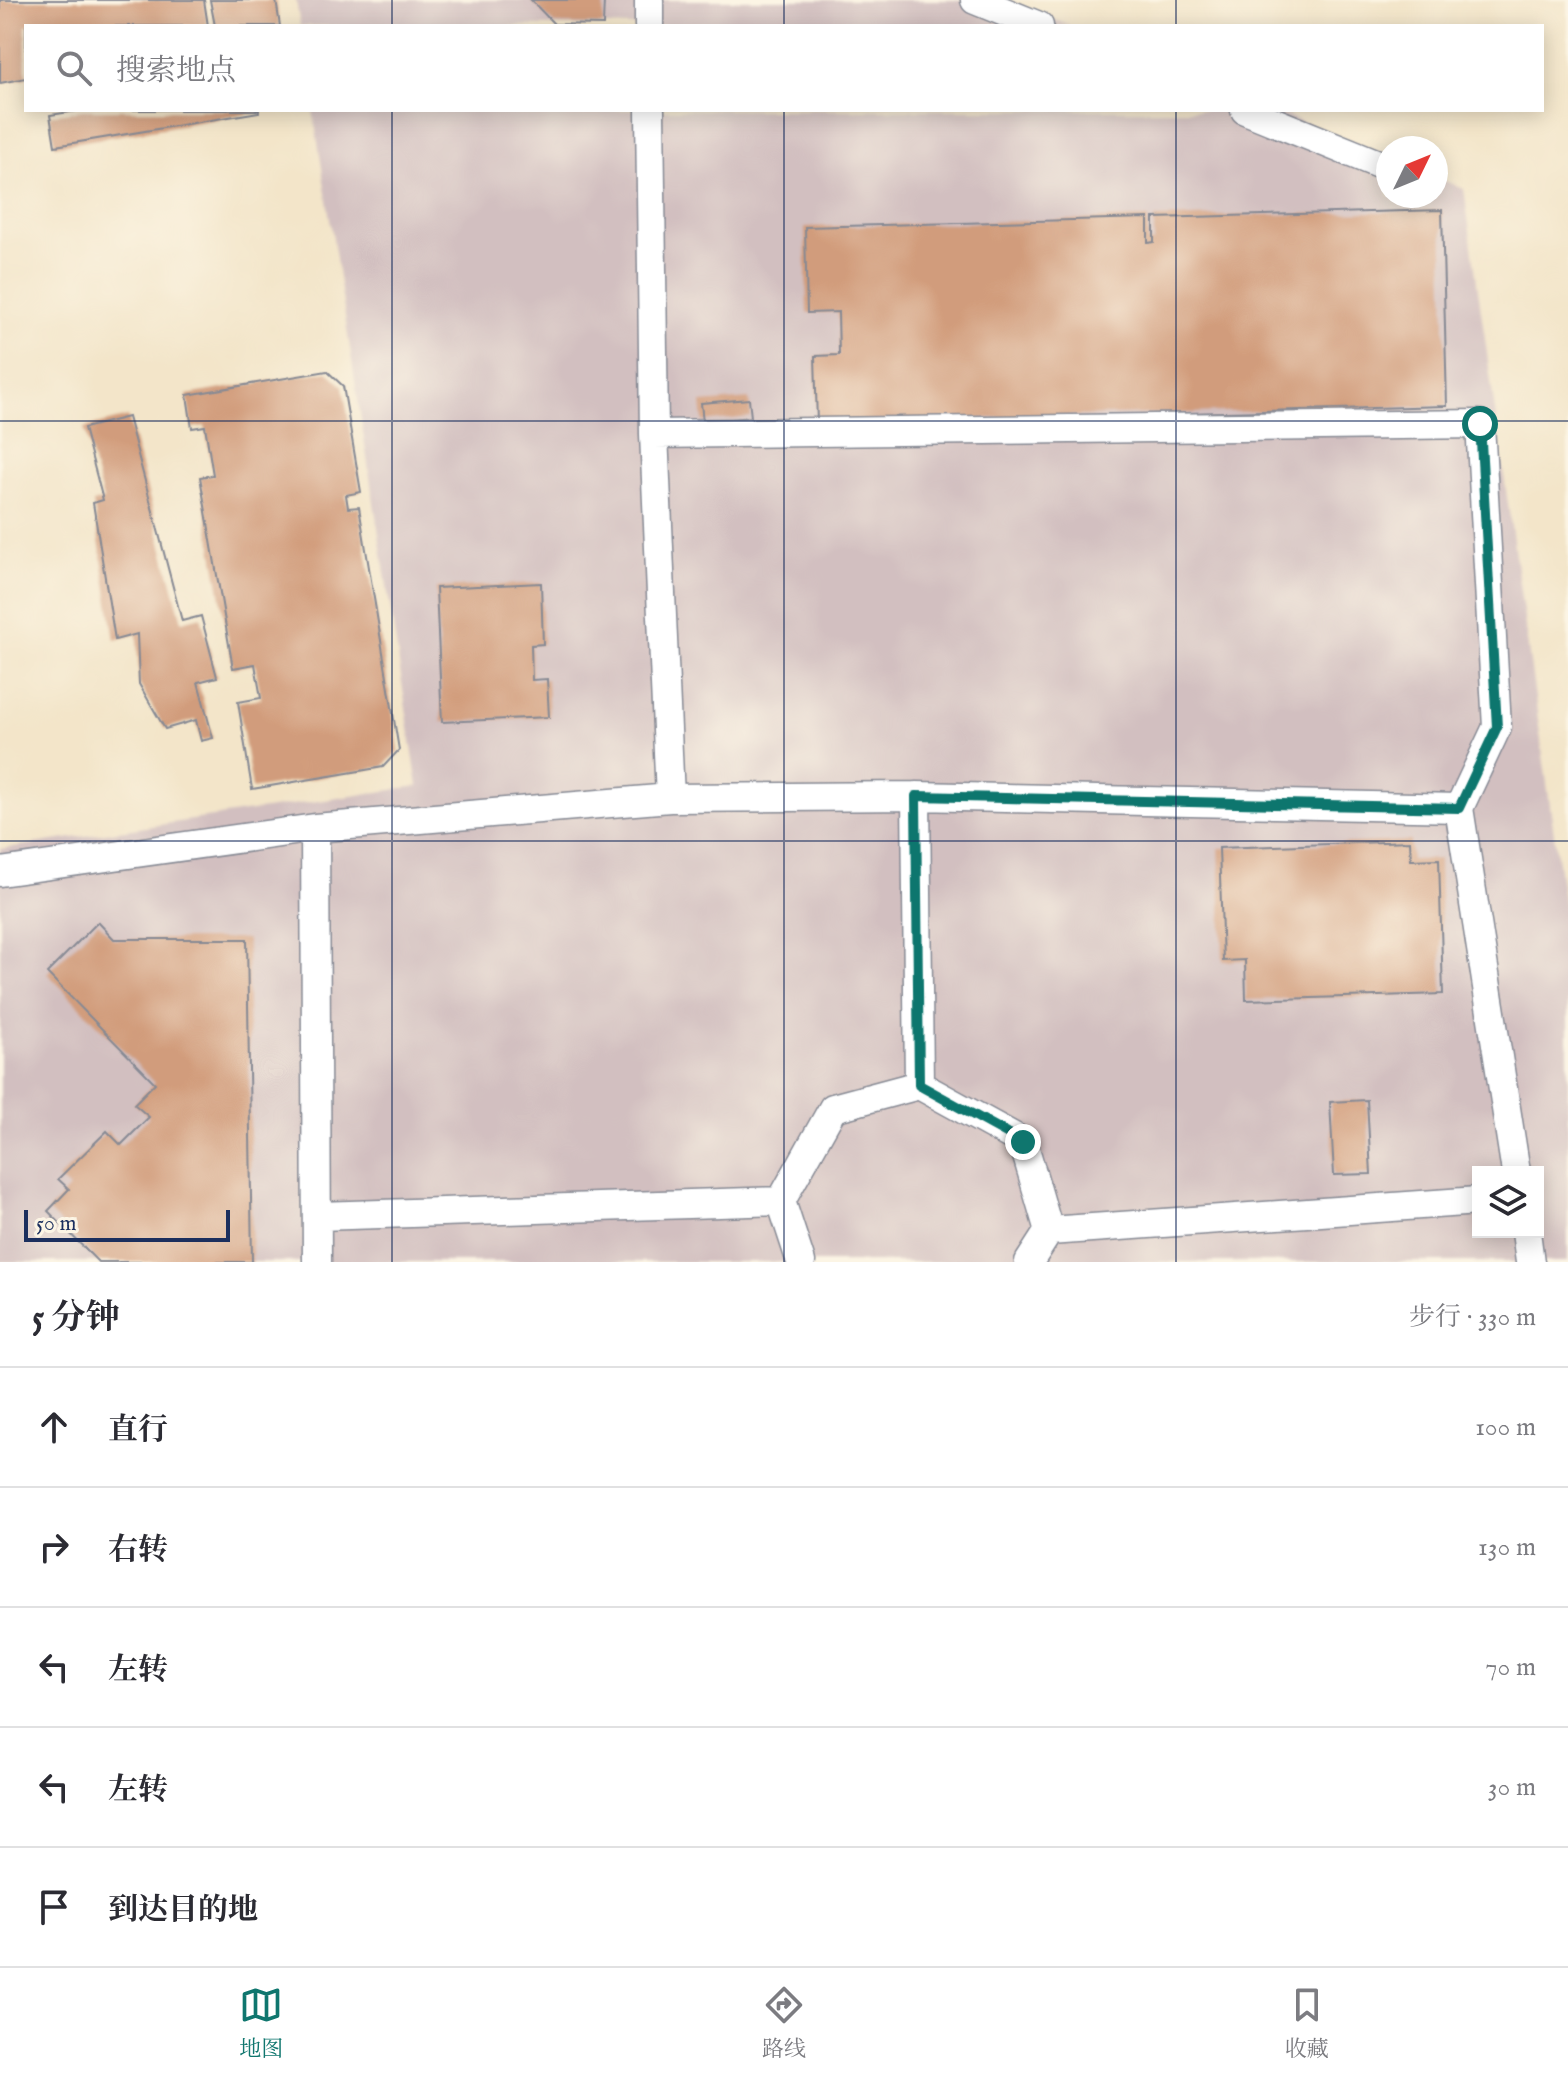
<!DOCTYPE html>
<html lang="zh">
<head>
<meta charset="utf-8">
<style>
	body { margin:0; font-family:"IM FELL English","Noto Serif SC",serif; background:#f2f2f3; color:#2b2b33 }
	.controls { position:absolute; right:24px; bottom:24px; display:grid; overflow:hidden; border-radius:0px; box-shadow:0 4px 20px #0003 }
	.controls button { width:72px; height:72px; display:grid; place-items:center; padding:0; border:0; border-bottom:2px solid #e1e1e2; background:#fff; color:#2b2b33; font:40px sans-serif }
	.compass { position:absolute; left:1376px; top:136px; width:72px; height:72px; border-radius:50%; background:#fff; box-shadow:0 4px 20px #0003; rotate:47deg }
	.scale { position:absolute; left:24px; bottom:20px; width:206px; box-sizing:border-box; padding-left:8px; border:4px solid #1b2f5e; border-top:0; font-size:22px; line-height:28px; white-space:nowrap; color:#1b2f5e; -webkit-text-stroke:6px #fcf5e5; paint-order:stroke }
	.stop { position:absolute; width:24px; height:24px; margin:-18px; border:6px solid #0f766e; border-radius:50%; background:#fff }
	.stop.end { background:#0f766e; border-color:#fff; box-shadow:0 2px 8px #0008 }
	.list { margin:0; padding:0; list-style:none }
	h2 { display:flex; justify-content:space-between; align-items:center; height:104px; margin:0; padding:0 32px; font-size:34px }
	h2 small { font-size:26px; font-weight:400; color:#7c7c81 }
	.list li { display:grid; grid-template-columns:52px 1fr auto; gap:24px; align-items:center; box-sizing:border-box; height:120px; padding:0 32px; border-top:2px solid #e1e1e2 }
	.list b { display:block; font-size:30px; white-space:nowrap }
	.list em { font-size:26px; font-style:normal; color:#7c7c81 }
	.icon { flex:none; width:44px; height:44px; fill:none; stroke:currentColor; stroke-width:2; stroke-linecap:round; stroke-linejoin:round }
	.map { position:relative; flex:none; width:1568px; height:1262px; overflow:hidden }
	.search { position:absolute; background:#fff; box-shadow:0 4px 20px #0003; left:24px; right:24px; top:24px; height:88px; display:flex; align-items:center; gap:20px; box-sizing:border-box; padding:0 28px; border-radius:0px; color:#7c7c81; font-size:30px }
	.sheet { height:704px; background:#fff }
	nav { display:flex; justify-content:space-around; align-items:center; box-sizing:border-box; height:112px; border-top:2px solid #e1e1e2; background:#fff; font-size:22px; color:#7c7c81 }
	nav a { display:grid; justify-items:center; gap:4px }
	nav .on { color:#0f766e }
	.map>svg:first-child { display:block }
</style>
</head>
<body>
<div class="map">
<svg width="1568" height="1262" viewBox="0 0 1568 1262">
	<rect width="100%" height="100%" fill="#fcf5e5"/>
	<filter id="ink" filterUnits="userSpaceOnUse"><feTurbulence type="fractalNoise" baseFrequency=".0125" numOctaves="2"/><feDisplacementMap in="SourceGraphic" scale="16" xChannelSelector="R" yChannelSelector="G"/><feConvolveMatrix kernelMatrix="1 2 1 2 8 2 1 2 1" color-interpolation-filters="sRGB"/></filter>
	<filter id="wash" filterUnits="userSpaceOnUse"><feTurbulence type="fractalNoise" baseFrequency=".006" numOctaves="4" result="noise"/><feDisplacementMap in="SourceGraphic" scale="32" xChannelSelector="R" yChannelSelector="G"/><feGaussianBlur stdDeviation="1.8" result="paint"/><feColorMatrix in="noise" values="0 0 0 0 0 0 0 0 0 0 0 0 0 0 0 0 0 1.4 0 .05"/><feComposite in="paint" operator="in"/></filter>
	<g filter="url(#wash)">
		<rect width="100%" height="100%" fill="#f3e5c9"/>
		<path fill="#d2bfc0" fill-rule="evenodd" d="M296,0H1006L1070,26H300Z
			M313,110H1273L1388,157V196H1436V177L1464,189L1568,934V1262H0V849L418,786ZM1478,1172H1538V1232H1478Z"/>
		<g id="blocks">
			<path fill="#d19c7b" d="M0,0H204L208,26H26V78L0,83Z
				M210,0H276L280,26H215Z
				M531,0H604L603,25L554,24Z
				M83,110H259V112L55,146L50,115Z
				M1442,210L1447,406L817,423L815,356L839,355L838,312L807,313L805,227L1148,218V243L1154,242V218Z
				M327,371L343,386L361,492L346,495L348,508L359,507L399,750L383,767L252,789L238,702L261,698L255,664L233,668L200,477L213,475L205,426L192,428L187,395Z
				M749,399L751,417L703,422L701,403Z
				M128,417L182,621L201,616L217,677L198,682L213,738L201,741L196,720L165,729L139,684L137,634L115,640L93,503L103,500L84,428Z
				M541,583L543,644L531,645L532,680L547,679L549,717L442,722L436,588Z
				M1410,841L1411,860L1439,859L1443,994L1246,1000L1245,960L1223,961L1219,848Z
				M98,922L114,939H247L252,1262H98L48,1211L69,1189L58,1179L107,1131L121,1145L149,1117L134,1104L155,1083L47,973Z
				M1367,1100L1371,1174L1334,1175L1330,1102Z"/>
		</g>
	</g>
	<g filter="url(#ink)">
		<use href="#blocks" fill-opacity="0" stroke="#878a94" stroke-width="2"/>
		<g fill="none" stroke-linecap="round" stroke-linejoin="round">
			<g stroke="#878a94" stroke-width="31">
				<path id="minor" d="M649,0V26
					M975,0L1039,26
					M650,110L654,434L670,798
					M1245,110L1388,168
					M916,796L919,1085
					M1459,808L1516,1172
					M315,828L317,1262
					M0,872L315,828L670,798L916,796L1459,808L1497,727L1480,424L654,434
					M319,1216L781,1201
					M1049,1231L1478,1201
					M1526,1232L1530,1262
					M801,1262L781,1201L833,1108L919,1085L1023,1142L1049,1231L1029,1262"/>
			</g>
			<use href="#minor" stroke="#fff" stroke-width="28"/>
		</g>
	</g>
	<g fill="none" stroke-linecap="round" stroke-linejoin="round" filter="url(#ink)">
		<path stroke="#0f766e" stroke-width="10" d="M1023,1142L919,1085L916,796L1459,808L1497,727L1480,424"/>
	</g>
	<path fill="none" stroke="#1b2f5e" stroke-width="2" stroke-opacity="0.55" d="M392,0V26M784,0V26M1176,0V26M392,110V1262M784,110V1262M1176,110V1262M0,421H1568M0,841H1568"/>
</svg>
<div class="controls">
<button><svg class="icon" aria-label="layers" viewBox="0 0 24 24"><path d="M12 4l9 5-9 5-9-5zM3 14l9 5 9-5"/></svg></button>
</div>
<svg class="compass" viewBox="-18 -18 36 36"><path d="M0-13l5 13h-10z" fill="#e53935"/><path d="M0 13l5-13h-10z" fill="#7c7c81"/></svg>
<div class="scale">50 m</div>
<div class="stop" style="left:1480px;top:424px"></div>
<div class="stop end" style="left:1023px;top:1142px"></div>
<div class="search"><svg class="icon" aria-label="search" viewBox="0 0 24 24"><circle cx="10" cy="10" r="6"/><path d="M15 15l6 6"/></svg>搜索地点</div>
</div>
<section class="sheet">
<h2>5 分钟<small>步行 · 330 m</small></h2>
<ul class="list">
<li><svg class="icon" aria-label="ahead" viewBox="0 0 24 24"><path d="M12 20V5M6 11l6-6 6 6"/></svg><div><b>直行</b></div><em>100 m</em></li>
<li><svg class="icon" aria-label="right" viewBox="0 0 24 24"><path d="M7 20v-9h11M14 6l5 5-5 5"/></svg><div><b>右转</b></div><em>130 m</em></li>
<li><svg class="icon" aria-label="left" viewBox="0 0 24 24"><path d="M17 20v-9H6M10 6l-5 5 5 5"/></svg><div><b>左转</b></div><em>70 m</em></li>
<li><svg class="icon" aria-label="left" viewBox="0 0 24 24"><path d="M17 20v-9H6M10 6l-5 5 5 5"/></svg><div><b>左转</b></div><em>30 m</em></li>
<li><svg class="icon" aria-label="arrive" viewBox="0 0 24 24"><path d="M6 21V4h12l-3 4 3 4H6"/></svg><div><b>到达目的地</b></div></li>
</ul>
</section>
<nav>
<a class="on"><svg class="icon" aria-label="map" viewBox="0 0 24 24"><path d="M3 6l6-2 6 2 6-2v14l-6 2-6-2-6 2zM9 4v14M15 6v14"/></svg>地图</a>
<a><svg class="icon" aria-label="directions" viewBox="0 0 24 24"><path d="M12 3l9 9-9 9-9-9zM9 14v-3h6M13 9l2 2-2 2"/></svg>路线</a>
<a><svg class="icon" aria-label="saved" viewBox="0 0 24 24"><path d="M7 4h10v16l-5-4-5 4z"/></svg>收藏</a>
</nav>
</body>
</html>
